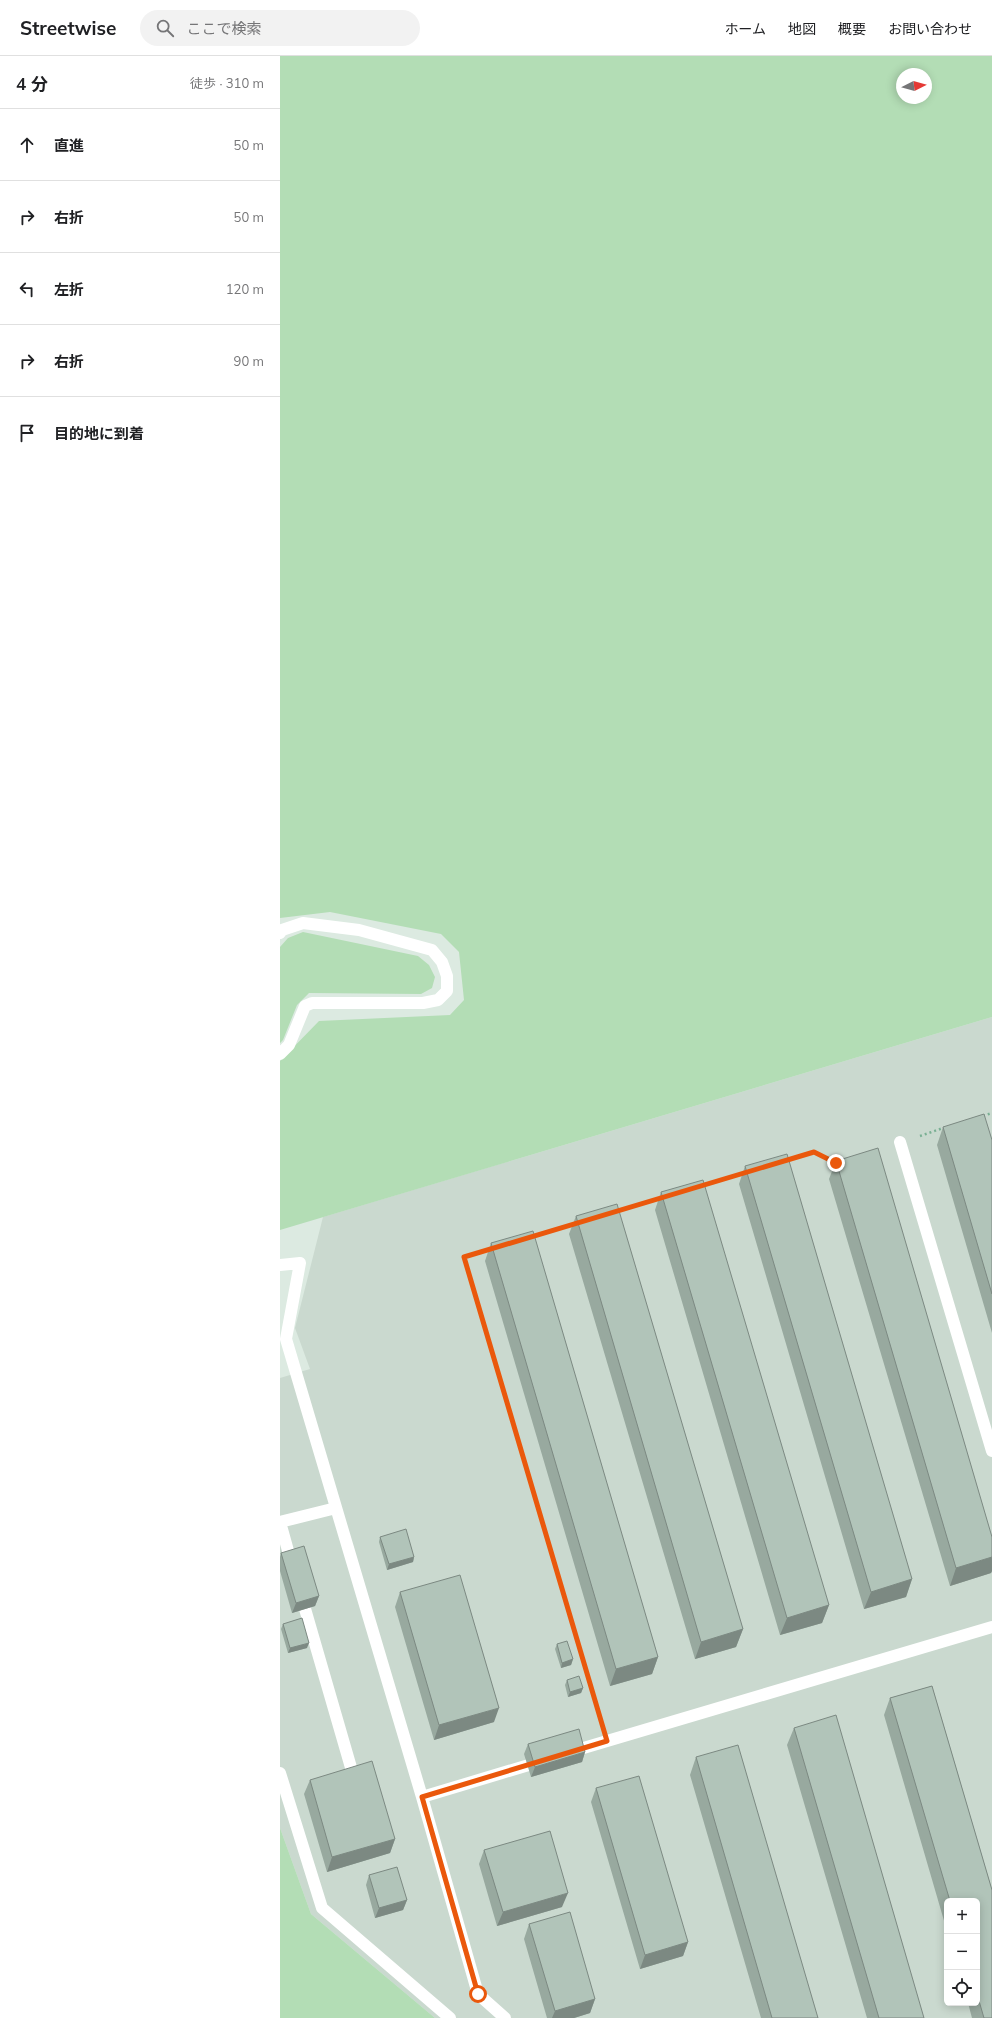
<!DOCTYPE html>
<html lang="ja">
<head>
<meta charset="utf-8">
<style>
	body { margin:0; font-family:Mulish,"Noto Sans JP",sans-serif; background:#f2f2f2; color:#202124 }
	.controls { position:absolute; right:12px; bottom:12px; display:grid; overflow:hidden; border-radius:6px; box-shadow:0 2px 10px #0003 }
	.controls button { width:36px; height:36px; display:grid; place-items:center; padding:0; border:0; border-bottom:1px solid #e0e0e0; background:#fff; color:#202124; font:20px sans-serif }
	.compass { position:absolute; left:616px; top:12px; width:36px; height:36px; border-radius:50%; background:#fff; box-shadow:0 2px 10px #0003; rotate:84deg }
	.stop { position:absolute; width:12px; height:12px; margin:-9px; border:3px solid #ea580c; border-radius:50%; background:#fff }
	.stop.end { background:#ea580c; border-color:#fff; box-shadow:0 1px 4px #0008 }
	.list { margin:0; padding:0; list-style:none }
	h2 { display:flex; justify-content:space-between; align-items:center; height:52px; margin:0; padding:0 16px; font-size:17px }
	h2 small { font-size:13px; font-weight:400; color:#757577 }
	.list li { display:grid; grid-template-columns:26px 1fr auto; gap:12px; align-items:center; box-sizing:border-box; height:72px; padding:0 16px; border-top:1px solid #e0e0e0 }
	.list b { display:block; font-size:15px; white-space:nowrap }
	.list em { font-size:13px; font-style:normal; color:#757577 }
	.icon { flex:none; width:22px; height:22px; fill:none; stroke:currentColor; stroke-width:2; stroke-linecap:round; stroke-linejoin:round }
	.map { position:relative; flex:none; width:712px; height:1962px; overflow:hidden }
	header { display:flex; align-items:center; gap:24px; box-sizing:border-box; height:56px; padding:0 20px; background:#fff; border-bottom:1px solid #e0e0e0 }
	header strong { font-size:19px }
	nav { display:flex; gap:22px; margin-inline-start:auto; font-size:14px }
	.search { width:280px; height:36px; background:#f2f2f2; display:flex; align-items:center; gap:10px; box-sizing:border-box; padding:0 14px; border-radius:22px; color:#757577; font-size:15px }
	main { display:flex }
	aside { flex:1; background:#fff }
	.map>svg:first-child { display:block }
</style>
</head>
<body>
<header>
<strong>Streetwise</strong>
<div class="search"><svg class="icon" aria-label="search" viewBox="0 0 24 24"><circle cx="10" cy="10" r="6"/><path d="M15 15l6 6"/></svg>ここで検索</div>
<nav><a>ホーム</a><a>地図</a><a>概要</a><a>お問い合わせ</a></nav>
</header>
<main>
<aside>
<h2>4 分<small>徒歩 · 310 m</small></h2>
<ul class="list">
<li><svg class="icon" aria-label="ahead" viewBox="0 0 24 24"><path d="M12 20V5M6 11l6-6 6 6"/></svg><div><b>直進</b></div><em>50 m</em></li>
<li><svg class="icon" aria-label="right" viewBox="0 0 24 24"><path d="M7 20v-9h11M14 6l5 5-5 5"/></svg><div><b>右折</b></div><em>50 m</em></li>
<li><svg class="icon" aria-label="left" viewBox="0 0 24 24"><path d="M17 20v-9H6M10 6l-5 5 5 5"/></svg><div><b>左折</b></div><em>120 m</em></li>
<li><svg class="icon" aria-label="right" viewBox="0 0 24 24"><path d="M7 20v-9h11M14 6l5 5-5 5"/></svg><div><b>右折</b></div><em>90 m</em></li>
<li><svg class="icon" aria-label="arrive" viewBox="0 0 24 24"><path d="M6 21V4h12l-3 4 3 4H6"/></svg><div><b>目的地に到着</b></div></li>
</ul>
</aside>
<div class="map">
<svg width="712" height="1962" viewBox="0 0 712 1962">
	<rect width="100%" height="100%" fill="#dceae1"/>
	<path fill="#cad9cf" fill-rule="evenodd" d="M712,961V1962H155L31,1858L0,1772V1322L30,1313L15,1272L43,1161ZM667,1845H697V1947H667Z"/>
	<path fill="#b3ddb5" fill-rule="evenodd" d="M0,0H712V961L0,1174V1005L39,965L170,959L184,944L179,896L161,878L50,856L0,862ZM622,18H646V42H622Z
		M23,876L138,900L149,909L155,921L152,932L141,938L29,937L17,949L3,984L0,987V891L8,882Z
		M0,1772L31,1858L155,1962H0Z"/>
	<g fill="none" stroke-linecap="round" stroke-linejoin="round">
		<path stroke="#7ab094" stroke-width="2.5" stroke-dasharray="2 3" stroke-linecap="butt" d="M703,1060L712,1057
			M640,1080L666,1071
			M506,1105L534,1096L557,1106
			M423,1130L465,1117
			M337,1155L382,1142
			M253,1181L294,1168
			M212,1193L184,1201L321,1666"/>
		<path stroke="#fff" stroke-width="12" d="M0,877L2,874L23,867L79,874L152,894L162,906L167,920V935L158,944L143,947H32L25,950L9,989L0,998
			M620,1086L712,1395
			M0,1209L20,1207L6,1283L142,1741L198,1938L225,1962
			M12,1509L0,1466L56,1452
			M21,1539L72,1715
			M290,1696L712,1571
			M0,1717L42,1852L170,1962
			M142,1741L262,1705"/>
	</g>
	<path fill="#98a99f" d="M663,1071L712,1084V1277L657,1089Z
		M556,1105L712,1481V1515L711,1517L670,1530L549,1123Z
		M465,1110L632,1523L626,1541L584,1553L459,1128Z
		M381,1136L549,1549L542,1567L500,1579L375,1154Z
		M296,1160L463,1573L456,1591L415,1603L289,1178Z
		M211,1187L378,1601L372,1618L330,1630L205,1205Z
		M100,1481L134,1501L133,1506L107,1514L99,1486Z
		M1,1497L39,1540L35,1550L12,1557L0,1515V1501Z
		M120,1536L214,1666L154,1684L115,1551Z
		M3,1568L27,1592L8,1597L1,1573Z
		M277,1588L293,1603L291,1609L281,1612L275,1593Z
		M287,1624L303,1632L301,1637L288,1641L285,1629Z
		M652,1630L712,1834V1962H692L688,1947H697V1845H667V1875L604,1659L610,1642Z
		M514,1672L644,1962H587L507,1689Z
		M248,1688L305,1696L302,1706L251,1721L244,1698Z
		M416,1701L538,1962H481L410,1719Z
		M30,1724L115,1783L110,1797L47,1816L24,1738Z
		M316,1732L408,1886L403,1900L360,1913L311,1746Z
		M204,1794L282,1851L217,1870L199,1808Z
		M89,1819L127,1844L123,1854L95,1862L86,1829Z
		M249,1868L315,1943L310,1957L294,1962H267L244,1883Z"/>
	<path fill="#7c8982" d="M134,1501L133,1506L107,1514L109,1508Z
		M712,1501V1515L711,1517L670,1530L676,1512Z
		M632,1523L626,1541L584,1553L591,1536Z
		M39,1540L35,1550L12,1557L16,1547Z
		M549,1549L542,1567L500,1579L507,1562Z
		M463,1573L456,1591L415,1603L421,1586Z
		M29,1587L27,1592L8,1597L10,1592Z
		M378,1601L372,1618L330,1630L336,1613Z
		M293,1603L291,1609L281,1612L282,1607Z
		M303,1632L301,1637L288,1641L290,1636Z
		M219,1652L214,1666L154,1684L159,1669Z
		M305,1696L302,1706L251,1721L255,1711Z
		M115,1783L110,1797L47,1816L52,1801Z
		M288,1837L282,1851L217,1870L223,1856Z
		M127,1844L123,1854L95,1862L99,1852Z
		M408,1886L403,1900L360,1913L365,1899Z
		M315,1943L310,1957L294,1962H272L275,1955Z"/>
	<path fill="#b1c4b9" stroke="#7c8982" d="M704,1058L712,1084V1238L663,1071Z
		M598,1092L712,1481V1501L676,1512L556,1105Z
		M507,1098L632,1523L591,1536L465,1110Z
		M423,1124L549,1549L507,1562L381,1136Z
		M337,1148L463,1573L421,1586L296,1160Z
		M253,1175L378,1601L336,1613L211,1187Z
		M126,1473L134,1501L109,1508L100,1481Z
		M24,1490L39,1540L16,1547L1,1497Z
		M180,1519L219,1652L159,1669L120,1536Z
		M22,1562L29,1587L10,1592L3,1568Z
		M287,1585L293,1603L282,1607L277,1588Z
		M299,1620L303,1632L290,1636L287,1624Z
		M652,1630L712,1834V1962H704L697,1938V1845H670L610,1642Z
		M556,1659L644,1962H599L514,1672Z
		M299,1673L305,1696L255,1711L248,1688Z
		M458,1689L538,1962H492L416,1701Z
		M92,1705L115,1783L52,1801L30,1724Z
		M359,1720L408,1886L365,1899L316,1732Z
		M270,1775L288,1837L223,1856L204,1794Z
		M117,1811L127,1844L99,1852L89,1819Z
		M290,1856L315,1943L275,1955L249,1868Z"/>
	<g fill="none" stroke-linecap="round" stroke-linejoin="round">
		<path stroke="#ea580c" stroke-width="5" d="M198,1938L142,1741L327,1685L184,1201L534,1096L556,1107"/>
	</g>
</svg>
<div class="controls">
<button>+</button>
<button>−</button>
<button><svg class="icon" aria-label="locate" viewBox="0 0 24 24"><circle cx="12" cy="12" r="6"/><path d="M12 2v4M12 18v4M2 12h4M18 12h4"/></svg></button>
</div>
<svg class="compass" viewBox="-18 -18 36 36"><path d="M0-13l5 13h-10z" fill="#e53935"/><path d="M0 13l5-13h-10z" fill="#757577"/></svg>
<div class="stop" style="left:198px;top:1938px"></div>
<div class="stop end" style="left:556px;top:1107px"></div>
</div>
</main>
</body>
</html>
